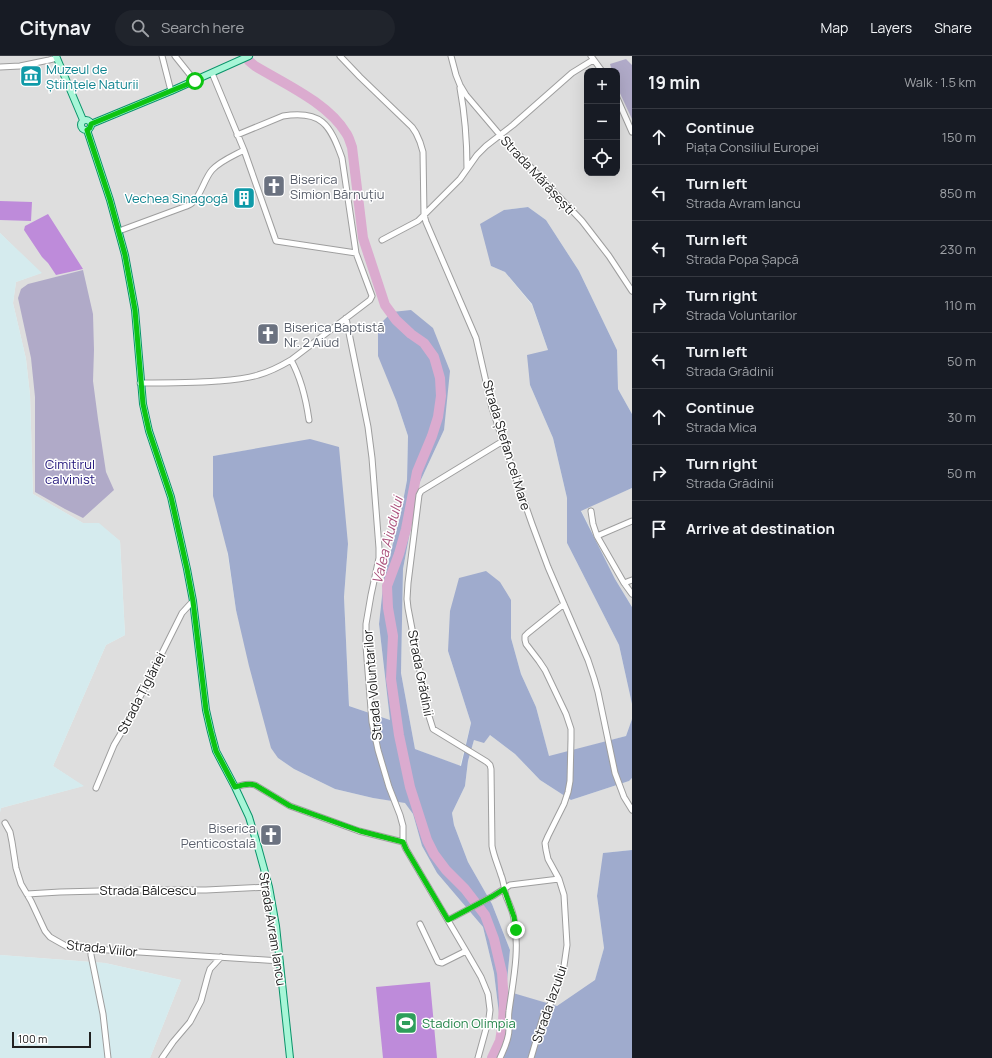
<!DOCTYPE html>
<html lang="en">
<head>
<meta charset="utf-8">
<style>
	body { margin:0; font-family:Manrope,sans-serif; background:#20242c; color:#f1f3f6 }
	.controls { position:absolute; right:12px; top:12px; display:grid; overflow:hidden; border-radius:8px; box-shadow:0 4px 16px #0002 }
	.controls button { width:36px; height:36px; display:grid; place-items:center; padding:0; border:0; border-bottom:1px solid #363941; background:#171b24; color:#f1f3f6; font:20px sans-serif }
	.scale { position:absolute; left:12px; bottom:10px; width:79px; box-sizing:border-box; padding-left:4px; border:2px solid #212121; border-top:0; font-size:11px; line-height:14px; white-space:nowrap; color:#212121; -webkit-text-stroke:3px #fff; paint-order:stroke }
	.stop { position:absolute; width:12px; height:12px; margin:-9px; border:3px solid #0dc412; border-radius:50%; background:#fff }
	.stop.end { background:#0dc412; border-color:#fff; box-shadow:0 1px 4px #0008 }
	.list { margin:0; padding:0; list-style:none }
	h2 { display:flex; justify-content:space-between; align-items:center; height:52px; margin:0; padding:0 16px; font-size:17px }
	h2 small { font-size:13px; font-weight:400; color:#9ea1a6 }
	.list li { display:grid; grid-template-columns:26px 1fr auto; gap:12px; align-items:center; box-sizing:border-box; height:56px; padding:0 16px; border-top:1px solid #363941 }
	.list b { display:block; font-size:15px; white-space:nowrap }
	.list p { margin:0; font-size:13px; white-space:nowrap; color:#9ea1a6 }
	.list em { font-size:13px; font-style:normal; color:#9ea1a6 }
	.icon { flex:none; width:22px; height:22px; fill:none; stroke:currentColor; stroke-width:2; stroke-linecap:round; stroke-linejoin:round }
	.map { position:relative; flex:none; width:632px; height:1002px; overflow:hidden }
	header { display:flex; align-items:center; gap:24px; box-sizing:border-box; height:56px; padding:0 20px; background:#171b24; border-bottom:1px solid #363941 }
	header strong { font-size:19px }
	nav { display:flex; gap:22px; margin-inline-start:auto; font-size:14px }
	.search { width:280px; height:36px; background:#20242c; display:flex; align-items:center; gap:10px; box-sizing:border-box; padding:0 14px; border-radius:22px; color:#9ea1a6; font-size:15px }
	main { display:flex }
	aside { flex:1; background:#171b24 }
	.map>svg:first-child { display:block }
</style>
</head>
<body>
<header>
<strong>Citynav</strong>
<div class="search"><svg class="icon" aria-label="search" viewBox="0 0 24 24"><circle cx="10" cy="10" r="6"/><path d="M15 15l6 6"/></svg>Search here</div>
<nav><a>Map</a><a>Layers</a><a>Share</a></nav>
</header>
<main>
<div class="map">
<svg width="632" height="1002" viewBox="0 0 632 1002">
	<rect width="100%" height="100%" fill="#e8f0ee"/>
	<path fill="#dedede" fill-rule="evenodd" d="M0,0H632V358L618,333L617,294L579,215L546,164L528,151L504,154L491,210L505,216L532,249L548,294L530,329L553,382L567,442V487L619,589L632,648V663L626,680L549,701L536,651L521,618L511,582V544L448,595L471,667L460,710L415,693L401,617L403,513L419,428L444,374L396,344L408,380L407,424L400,461L384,521L379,568L390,664L349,650L344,541L348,488L255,393L213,400L236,554L278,702L294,713L335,733L373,742L405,746L413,758L422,790L437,817L483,871L494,917L499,958L497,1002H150L181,924L105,907L0,899V756L1,752L83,730L53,710L106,589L125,579L120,485L99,468L83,467L33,438L30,339L26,303L13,247L16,226L41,217L0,177ZM587,15H617V117H587Z
		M632,432V551L615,523L581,454Z
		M490,679L515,698L540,724L571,744L629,725L632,722V794L604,797L597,840L604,892L595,925L557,951L506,935L510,894L492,848L468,806L454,769L452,757L465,730L468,705L474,684Z"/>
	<path fill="#d5ebee" d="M0,177L42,217L16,226L13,247L26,303L30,339L33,438L83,467H99L120,485L125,579L106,589L53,710L84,730L1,752L0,756Z
		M0,899L105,907L181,924L150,1002H0Z"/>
	<path fill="#9fabcd" d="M528,151L546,164L579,215L617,294L618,333L632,358V432L581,455L615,523L632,551V648L619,589L567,487V442L553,382L530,329L527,299L548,294L532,248L505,216L491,210L480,168L504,154Z
		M411,254L433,272L450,315L444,374L419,428L403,513L401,617L415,693L461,710L471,667L448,595L450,555L459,522L486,515L500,526L511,544V582L521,618L536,651L549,700L626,680L632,663V722L629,725L571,744L540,724L515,698L490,679L484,687L474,684L468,705L465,730L452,757L454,769L468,806L492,848L510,894L506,935L557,950L595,924L604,892L597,840L603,797L632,794V1002H497L499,958L494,917L483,871L437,817L422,790L413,758L405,747L373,742L335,733L294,713L278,702L271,692L249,610L236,554L228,498L213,440V400L310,383L339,391L348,488L344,541L349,650L390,664L379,568L384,521L400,461L407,424L408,380L396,344L378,300V270L392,256Z"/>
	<path fill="#b0aac8" d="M626,3L632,9V63L617,31V15H612L610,8Z
		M83,214L93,258L94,294L93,325L98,363L106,416L114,434L83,462L65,453L35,436V341L31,302L18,242L21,233L28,228Z"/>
	<path fill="#be8bda" d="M0,145L32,146L31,165L0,164Z
		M48,158L83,213L56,219L48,207L42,201L24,174L25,170Z
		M430,926L437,1002H383L376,931Z"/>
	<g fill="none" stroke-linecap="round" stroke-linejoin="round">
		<path stroke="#dbabcf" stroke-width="10" d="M245,0L249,5L255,10C285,28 328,47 346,77C349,81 350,86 352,91L363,182L385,249L396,264L411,278L424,287L434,301L440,322L441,340L438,361L432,380L417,416L406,473L399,498L387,530L388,552L393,580L391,623L399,679L410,731L427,784L434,798L446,814L465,833L485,859L494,883L502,917L504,947L503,967L500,985L492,1002"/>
		<g stroke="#9e9e9e" stroke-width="7">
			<path id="minor" d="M162,0L171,35
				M175,0L195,25
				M340,0L360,21L412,71L416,77L420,86L423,96L424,159L426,166L476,282L492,352L503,385L532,468L548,511L588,604L594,622L598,636L615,717L624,741L632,754
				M451,0L456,19L460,29L466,39L500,79L582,165L609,200L632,235
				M591,0L602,15
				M0,11L20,10L49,4L57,2
				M212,17L244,94L276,185L356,197
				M460,32C465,59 467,85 467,112
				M617,42L632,76
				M119,175L184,151C187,150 190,149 192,147C201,140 204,123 212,114C220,105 233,100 244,94
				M382,184L418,165L460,123L477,99L486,90L513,69L572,17L593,4
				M346,262L368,371L372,402L379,492V502L371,539L366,568V590L372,666L378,694L389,731L400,759L403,770V786L406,793L466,895L481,921L488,938L490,954L489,962L478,1002
				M291,304C301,322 306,343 309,364
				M140,327C166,327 192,327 218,325C231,324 245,323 258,319C269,316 281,310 291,304L370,244L372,240L356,197L342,102C330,68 321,54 283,60L237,79
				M591,455L593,468L597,480L624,527L632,538
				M597,480L632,465
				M624,527L632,524
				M235,731C242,729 248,727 255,729L290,750L359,775L403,786
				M96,732L114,689L127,667L182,557L193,545
				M5,767L10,776L12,786L16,812L21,828L31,845L45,875L50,881L57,885L66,890L77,892L280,905
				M27,838L60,836L140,834H206L269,831
				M448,864L493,840L510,829L559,823
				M420,868L438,906L442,907L466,895
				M91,892V899L103,958L108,1002
				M162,1002L173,986L190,966L201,945L208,919L210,913L221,901
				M500,1002C504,993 509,984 509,973C509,967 508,961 509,955C513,925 520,894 514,863C513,855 509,848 506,840C504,833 504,826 501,819C498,809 494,801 492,790L491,713L490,709L487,706L438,676L433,673L428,657L408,552L407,543L408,527L419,439L421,435L503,385
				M531,1002L543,961L555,939L558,930L564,910L567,889L564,839L559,823L548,803L546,794L545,787L548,780L564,748L568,736L570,725L571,683V673L566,658L545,614L539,605L526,588L525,584V580L528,577L564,548"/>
		</g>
		<g stroke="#09946a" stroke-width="8">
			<path id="major" d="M56,0L83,64
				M81 69a5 5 0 1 1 10 0a5 5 0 1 1-10 0Z
				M91,68L171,35L249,0
				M87,74L110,144L125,199L135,254L143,348L149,375L171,441L187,513L193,545L206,654L211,676L216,695L235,731L249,761L258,791L269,831L276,870L290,1002"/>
		</g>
		<use href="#minor" stroke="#fff" stroke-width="5"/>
		<use href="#major" stroke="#a7f6d7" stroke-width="6"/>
	</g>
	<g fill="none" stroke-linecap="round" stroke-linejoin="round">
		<path stroke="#0dc412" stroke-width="5" d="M195,25L91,68L90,72L87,74L110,144L125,199L135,254L143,348L149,375L171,441L187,513L193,545L206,654L211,676L216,695L235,731C242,729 248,727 255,729L290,750L360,775L403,786L406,793L448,864L493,840L504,833L514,861L516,874"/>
	</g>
	<defs>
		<g id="museum-square" transform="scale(1.15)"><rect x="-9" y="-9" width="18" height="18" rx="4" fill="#0f9aa8" stroke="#fff"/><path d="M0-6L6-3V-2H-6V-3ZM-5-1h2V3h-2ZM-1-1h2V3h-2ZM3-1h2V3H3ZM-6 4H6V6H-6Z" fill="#fff"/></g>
		<g id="church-square" transform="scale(1.15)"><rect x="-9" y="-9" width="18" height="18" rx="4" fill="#6b7280" stroke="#fff"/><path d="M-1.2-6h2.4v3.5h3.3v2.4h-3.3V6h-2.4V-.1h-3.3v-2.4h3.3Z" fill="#fff"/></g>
		<g id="building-square" transform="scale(1.15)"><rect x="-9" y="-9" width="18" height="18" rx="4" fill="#0f9aa8" stroke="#fff"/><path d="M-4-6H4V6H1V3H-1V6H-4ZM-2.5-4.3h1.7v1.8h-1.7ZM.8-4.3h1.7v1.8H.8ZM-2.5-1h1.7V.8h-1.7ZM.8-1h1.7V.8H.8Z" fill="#fff"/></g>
		<g id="stadium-square" transform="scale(1.15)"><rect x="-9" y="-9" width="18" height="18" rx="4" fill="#2e9e5b" stroke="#fff"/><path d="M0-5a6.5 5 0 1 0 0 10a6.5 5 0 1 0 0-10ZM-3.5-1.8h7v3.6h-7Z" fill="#fff"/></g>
	</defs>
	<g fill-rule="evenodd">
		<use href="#museum-square" x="31" y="20"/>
		<use href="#church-square" x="274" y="130"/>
		<use href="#building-square" x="244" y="142"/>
		<use href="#church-square" x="268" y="278"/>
		<use href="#church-square" x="271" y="779"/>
		<use href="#stadium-square" x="406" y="967"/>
	</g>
	<g text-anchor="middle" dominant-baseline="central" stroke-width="3" stroke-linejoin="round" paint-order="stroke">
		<g font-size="13" fill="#0d838f" stroke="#fff" text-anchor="start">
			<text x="46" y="13">Muzeul de<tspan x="46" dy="15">Științele Naturii</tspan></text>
			<text x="228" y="142" text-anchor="end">Vechea Sinagogă</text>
		</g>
		<g font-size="13" fill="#212121" stroke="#fff">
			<text transform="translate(538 119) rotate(47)">Strada Mărășești</text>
			<text transform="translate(507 389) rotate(73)">Strada Ștefan cel Mare</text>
			<text transform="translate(421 617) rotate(79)">Strada Grădinii</text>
			<text transform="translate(372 629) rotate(-95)">Strada Voluntarilor</text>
			<text transform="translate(141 637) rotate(-63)">Strada Țiglăriei</text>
			<text x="148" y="834">Strada Bălcescu</text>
			<text transform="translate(273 873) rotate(81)">Strada Avram Iancu</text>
			<text transform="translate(102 892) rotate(6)">Strada Viilor</text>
			<text transform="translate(549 948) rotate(-71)">Strada Iazului</text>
		</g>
		<g font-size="13" fill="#5b616d" stroke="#fff" text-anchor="start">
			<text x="290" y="123">Biserica<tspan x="290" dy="15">Simion Bărnuțiu</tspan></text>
			<text x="284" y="271">Biserica Baptistă<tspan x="284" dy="15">Nr. 2 Aiud</tspan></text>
			<text x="256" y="772" text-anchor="end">Biserica<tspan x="256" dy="15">Penticostală</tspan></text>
		</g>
		<g font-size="13" fill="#1f137a" stroke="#fff">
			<text x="70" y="408">Cimitirul<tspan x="70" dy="15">calvinist</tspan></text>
		</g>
		<g font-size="13" fill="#27864d" stroke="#fff" text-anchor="start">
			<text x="422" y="967">Stadion Olimpia</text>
		</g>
		<g font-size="14" font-style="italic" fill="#ab527c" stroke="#fff">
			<text transform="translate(387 484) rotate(-76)">Valea Aiudului</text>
		</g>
	</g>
</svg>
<div class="controls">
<button>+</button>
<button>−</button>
<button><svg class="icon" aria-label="locate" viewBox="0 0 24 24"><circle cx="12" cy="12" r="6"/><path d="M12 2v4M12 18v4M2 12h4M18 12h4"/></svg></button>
</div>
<div class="scale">100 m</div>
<div class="stop" style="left:195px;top:25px"></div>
<div class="stop end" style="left:516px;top:874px"></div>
</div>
<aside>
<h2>19 min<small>Walk · 1.5 km</small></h2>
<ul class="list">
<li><svg class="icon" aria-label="ahead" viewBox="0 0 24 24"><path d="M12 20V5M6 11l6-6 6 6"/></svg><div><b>Continue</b><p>Piața Consiliul Europei</p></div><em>150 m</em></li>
<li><svg class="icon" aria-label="left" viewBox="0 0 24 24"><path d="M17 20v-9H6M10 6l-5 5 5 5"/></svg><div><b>Turn left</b><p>Strada Avram Iancu</p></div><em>850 m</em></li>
<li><svg class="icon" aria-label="left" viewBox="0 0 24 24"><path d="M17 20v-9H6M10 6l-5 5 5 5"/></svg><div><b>Turn left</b><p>Strada Popa Șapcă</p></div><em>230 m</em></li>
<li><svg class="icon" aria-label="right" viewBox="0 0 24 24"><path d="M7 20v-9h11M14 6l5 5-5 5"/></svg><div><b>Turn right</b><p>Strada Voluntarilor</p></div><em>110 m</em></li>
<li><svg class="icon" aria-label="left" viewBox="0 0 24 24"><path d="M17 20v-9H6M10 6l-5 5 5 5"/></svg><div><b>Turn left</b><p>Strada Grădinii</p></div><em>50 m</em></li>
<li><svg class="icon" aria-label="ahead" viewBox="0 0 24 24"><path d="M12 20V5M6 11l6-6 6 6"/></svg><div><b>Continue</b><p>Strada Mica</p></div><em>30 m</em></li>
<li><svg class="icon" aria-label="right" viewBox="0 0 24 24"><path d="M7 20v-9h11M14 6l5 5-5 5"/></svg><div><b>Turn right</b><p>Strada Grădinii</p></div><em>50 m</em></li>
<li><svg class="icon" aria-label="arrive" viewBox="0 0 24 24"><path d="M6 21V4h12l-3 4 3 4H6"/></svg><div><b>Arrive at destination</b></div></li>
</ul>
</aside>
</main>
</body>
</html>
